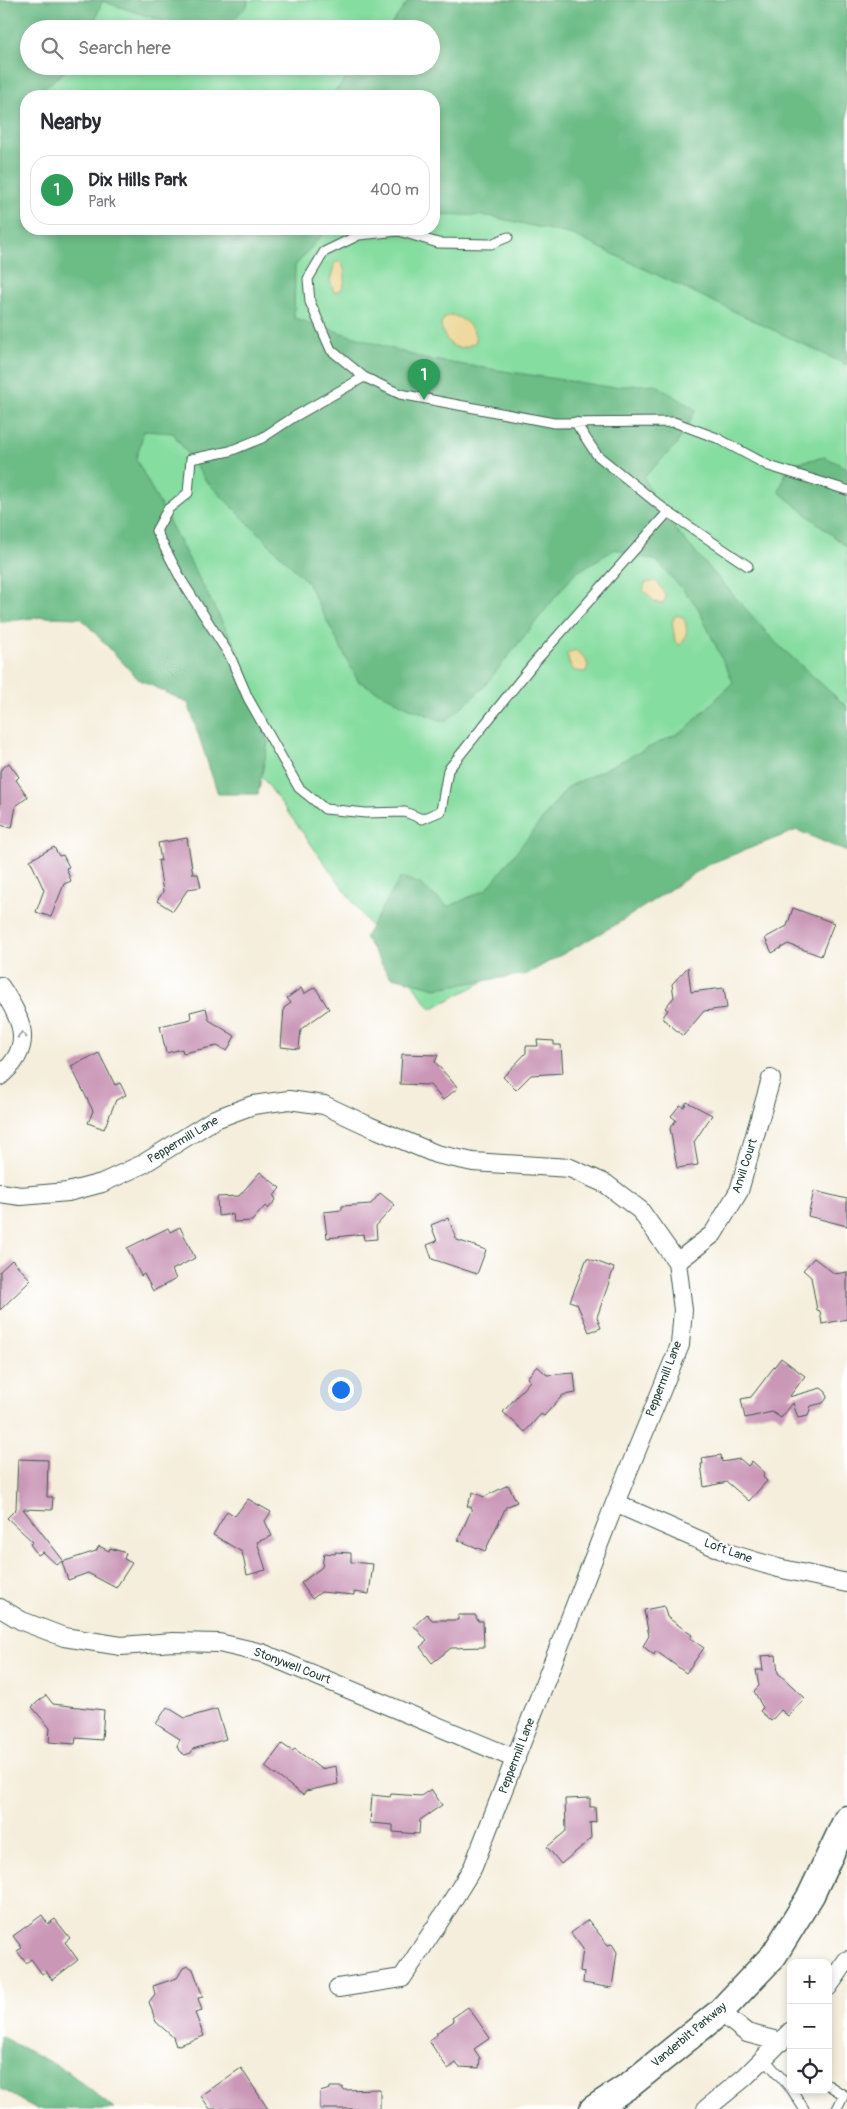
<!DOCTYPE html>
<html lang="en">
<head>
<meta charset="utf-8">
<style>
	body { margin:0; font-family:Pangolin,sans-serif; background:#f7f7f7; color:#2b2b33 }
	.controls { position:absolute; right:15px; bottom:15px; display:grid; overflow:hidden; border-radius:10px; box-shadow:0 2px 8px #0003 }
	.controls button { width:45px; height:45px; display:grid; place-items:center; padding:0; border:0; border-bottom:1px solid #e1e1e2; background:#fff; color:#2b2b33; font:25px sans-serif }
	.you { position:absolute; left:340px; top:1389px; width:18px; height:18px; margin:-12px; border:4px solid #fff; border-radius:50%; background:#1a73e8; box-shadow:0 0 0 8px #1a73e833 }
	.badge { display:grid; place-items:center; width:32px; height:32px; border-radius:50%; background:#d1495b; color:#fff; font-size:16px; font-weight:700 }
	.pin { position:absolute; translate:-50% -41px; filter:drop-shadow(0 1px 2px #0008) }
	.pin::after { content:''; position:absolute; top:26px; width:18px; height:15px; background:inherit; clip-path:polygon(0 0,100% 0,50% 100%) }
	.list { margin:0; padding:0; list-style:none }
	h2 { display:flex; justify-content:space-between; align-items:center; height:65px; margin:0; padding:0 20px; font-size:21px }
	h2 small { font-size:16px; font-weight:400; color:#7c7c81 }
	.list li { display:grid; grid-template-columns:32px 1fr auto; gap:15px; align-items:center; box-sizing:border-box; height:70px; margin:0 10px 10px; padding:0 10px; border:1px solid #e1e1e2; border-radius:20px }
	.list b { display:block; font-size:19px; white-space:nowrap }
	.list p { margin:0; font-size:16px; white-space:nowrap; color:#7c7c81 }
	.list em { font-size:16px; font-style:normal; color:#7c7c81 }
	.icon { flex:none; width:28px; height:28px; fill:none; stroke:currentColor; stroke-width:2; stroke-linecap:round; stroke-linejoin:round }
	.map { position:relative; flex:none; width:847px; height:2109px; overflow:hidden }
	.search { position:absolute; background:#fff; box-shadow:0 2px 8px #0003; left:20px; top:20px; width:420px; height:55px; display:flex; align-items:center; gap:12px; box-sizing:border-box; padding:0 18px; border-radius:28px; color:#7c7c81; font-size:19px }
	.panel { position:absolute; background:#fff; box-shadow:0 2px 8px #0003; left:20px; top:90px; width:420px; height:145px; border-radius:20px }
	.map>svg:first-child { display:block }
</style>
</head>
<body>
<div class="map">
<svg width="847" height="2109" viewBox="0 0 847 2109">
	<rect width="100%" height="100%" fill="#fff"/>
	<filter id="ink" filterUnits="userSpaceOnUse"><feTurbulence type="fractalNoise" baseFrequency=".02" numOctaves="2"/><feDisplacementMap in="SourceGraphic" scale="10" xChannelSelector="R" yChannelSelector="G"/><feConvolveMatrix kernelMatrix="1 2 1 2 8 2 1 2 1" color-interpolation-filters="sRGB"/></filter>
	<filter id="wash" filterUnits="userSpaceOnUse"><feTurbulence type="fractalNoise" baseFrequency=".0096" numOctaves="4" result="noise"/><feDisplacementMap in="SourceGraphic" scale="20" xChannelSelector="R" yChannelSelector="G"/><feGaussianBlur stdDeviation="1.12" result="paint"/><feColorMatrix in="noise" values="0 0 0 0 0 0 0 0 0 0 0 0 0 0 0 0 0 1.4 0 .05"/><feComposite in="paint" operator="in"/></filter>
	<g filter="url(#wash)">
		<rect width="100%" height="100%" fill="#f5eedc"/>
		<path fill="#86dda0" stroke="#528d6a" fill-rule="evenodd" d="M0,0H847V828L822,805L431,1009L113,572L0,571ZM29,29H431V66H29ZM26,96H434V229H26Z"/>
		<path fill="#6cbc86" stroke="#467c5d" d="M0,0H248L247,6L224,29H187L102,1L92,29H29V66H71L34,96H26V229H327L295,266L294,318L425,359L609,387L655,384L696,410L676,445L644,477L658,510L775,642L847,707V852L797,830L709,864L620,922L527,974L436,988L389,976L365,937L401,877L420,884L448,907L487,889L568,787L685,730L733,682L697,606L657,561L615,549L574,574L482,689L445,722L407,707L358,681L307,582L207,482L173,433L144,431L136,459L238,652L268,743L258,794H218L188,703L138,679L81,618L43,617L0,622Z
			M409,0H847V365L573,235L489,216L434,214V96H331L357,66H431V29H388Z
			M825,457L847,468V547L779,492L789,464Z
			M0,2036L67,2071L114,2109H37L0,2088Z"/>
		<path fill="#eeda9e" stroke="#868c69" d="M335,262H341C346,271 347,281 341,290L334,292L330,281Z
			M452,315C465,319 476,328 476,342C472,344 465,348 460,348C448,347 442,333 441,324L445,317Z
			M656,581L663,590L666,598L662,604L655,602L643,590L645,583Z
			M676,615L683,617C688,625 688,639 680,645L675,641L672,622Z
			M575,650L585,658L588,665L586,672L574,671L569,663L567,654Z"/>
		<g id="blocks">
			<path fill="#ca97b7" d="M9,763L19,777L16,780L28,797L16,806L12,828L0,825V770Z
				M187,838L193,874H198L201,887L188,889L173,911L157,901L163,892L158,860L161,861L158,843Z
				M54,847L59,856L63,855L69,867L66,868L71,881L64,884L51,917L36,912L44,890L30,860Z
				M793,908L834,923L821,956L788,944L772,953L765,938L787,926Z
				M688,967L691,992L724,988L727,1008L704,1011L683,1036L662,1018L668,1010L665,1008L674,997L672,984Z
				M315,987L329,1009L301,1029L299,1049L281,1047L284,1008L291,1003L287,998L301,988L304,994Z
				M206,1008L209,1020L235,1036L227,1051L217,1046L183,1053L182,1049L166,1053L160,1026L191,1019L190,1012Z
				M537,1040L554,1041V1045H561L563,1073L531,1075L516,1090L503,1077L526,1053V1046H538Z
				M99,1053L115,1085L120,1083L126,1095L116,1100L104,1129L88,1123L93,1111L71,1066Z
				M402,1054L438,1055L435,1062L458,1088L443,1100L430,1085L400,1084Z
				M687,1102L712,1115L694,1142L698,1165L677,1168L670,1128L676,1120L671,1116L680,1105L684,1107Z
				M260,1172L280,1188L274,1196L276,1200L268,1209L265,1206L252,1221L234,1222L233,1214L218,1216L217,1197L239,1196Z
				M814,1191L847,1199V1226L808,1216Z
				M380,1193L395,1205L376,1226L377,1239L364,1240L363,1234L327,1238L324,1212L342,1210V1206L371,1204Z
				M448,1218L457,1240L486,1250L477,1274L432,1259L427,1245L437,1241L431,1225Z
				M180,1227L195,1258L172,1270L176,1279L153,1291L144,1274L141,1276L127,1248L168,1228L170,1232Z
				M587,1258L614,1268L597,1317L601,1328L589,1332L577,1304L570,1301Z
				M814,1258L835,1274L847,1272V1319L822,1324L820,1311L817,1310L811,1277L803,1270Z
				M12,1260L31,1280L0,1310V1271Z
				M781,1358L805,1376L789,1397L821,1388L826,1392L827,1398L823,1403L811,1406L808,1416L798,1418L793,1403L781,1418L772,1412L745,1418L741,1399L751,1397Z
				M537,1366L547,1375L574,1373L576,1393L563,1395L544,1416L541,1414L525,1432L503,1412L530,1381L527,1378Z
				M721,1455L722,1462L740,1459L748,1466L752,1461L764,1472L763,1477L767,1481L749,1501L727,1482L704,1487L701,1464H703L702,1458Z
				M18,1459L48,1460L47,1497H53L52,1510L23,1509L63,1560L57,1565L43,1552L38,1555L30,1544L33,1542L7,1518L16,1509Z
				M508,1485L517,1502L506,1507L485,1551L458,1540L472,1508L467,1506L473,1492L484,1497Z
				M248,1499L271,1512L265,1521L272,1536L257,1542L266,1570L247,1575L242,1552L213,1535L227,1511L235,1516Z
				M99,1546L109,1551L110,1548L126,1553L124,1559L132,1563L116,1588L88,1573L68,1580L62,1562L96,1551Z
				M335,1552L351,1553V1562L373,1564L369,1594L354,1592V1595L321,1592L312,1599L301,1583L322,1567L324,1553L335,1554Z
				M664,1606L667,1617L692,1635L690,1638L704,1648L686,1673L656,1651L654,1655L643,1646L649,1636L644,1610Z
				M427,1614L432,1620H458V1615H475L478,1621H483L484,1647L451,1648L432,1663L420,1647L427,1641L414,1626Z
				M776,1655L778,1673L805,1698L788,1716L781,1710L771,1721L760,1711L763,1708L754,1691L759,1686L756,1670H763L761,1656Z
				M46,1695L53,1704L104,1710L102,1740L76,1738L75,1744L49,1742L50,1728L32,1707Z
				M167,1707L185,1718L217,1709L226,1739L193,1749L191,1753L185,1755L179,1751L177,1746L180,1739L156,1724Z
				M282,1744L292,1751L295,1749L321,1769L336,1766L338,1784L306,1791L303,1795L265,1767Z
				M431,1789L442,1805L420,1820L419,1834L393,1832V1825L370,1823L372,1795L390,1797L391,1794L421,1796Z
				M590,1798V1807H595L596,1822L590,1823L591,1839L561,1864L547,1847L566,1831L565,1799Z
				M42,1915L48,1924L55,1919L70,1938L65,1942L78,1960L52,1980L46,1971L42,1974L31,1959L26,1963L17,1951L22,1948L13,1936Z
				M588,1920L608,1945L612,1944L617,1952L612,1988L583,1983L584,1972L580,1971L583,1949L571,1933Z
				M188,1966L193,1969L203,1997L198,1998L202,2011L195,2013L204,2036L176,2046L173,2037L156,2022L149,2002L155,1994L153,1986L177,1978L183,1968Z
				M468,2007L490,2038L474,2049L480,2058L479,2068L459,2067L456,2063L448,2069L429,2041L438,2034L436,2033L454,2021L452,2018Z
				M241,2068L268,2109H210L201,2096Z
				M330,2087H343V2090L380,2089V2109H320V2092L330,2089Z"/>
		</g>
	</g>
	<g filter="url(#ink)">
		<use href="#blocks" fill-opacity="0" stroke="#3f584d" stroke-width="1"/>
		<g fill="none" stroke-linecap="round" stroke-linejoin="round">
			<g stroke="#3f584d" stroke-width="11">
				<path id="lane" d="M364,377L331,350L310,302L308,279L324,252L359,235L399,231L438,243L491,244L508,237
					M575,422L597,455L668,512
					M748,566L668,512L534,663L448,770L441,811L422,819L405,812L366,813L325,809L299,788L248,698L230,656L182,581L156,531L168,509L188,493L191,459L230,451L262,438L294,417L364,377L400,394L554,423L674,422L717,438L769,466L847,490
					M764,2058L791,2089
					M828,2085L844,2095L837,2109
					M792,2090L804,2109"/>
			</g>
			<g stroke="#3f584d" stroke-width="20">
				<path id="street" d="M0,986C22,1019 36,1046 0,1076
					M0,1193L21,1196L68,1192L102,1183L143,1164L215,1119L253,1105L289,1100L324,1105L369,1126L436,1154L473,1162L570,1168L606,1184L640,1210L677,1262L683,1310L680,1345L615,1503L473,1867L446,1911L402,1978L338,1988
					M677,1262L713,1234L739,1191L771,1079
					M615,1503L731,1554L778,1568L847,1583
					M0,1608L22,1621L64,1637L121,1646L173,1642L219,1643L262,1653L516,1759
					M828,1987L847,1960
					M720,2012L747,2033L781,2042
					M706,2109L745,2077L791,2031"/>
			</g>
			<g stroke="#3f584d" stroke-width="29">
				<path id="secondary" d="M593,2109L631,2084L720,2012L774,1955L811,1895L847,1819"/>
			</g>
			<use href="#lane" stroke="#fff" stroke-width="9"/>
			<use href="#street" stroke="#fff" stroke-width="18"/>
			<use href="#secondary" stroke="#fff" stroke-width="26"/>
		</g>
		<defs><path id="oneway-chevron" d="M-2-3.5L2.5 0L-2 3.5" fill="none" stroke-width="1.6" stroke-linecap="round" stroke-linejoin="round" transform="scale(1.25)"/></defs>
		<use stroke="#8f9e9a" href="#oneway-chevron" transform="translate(22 1035) rotate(-91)"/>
	</g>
	<g text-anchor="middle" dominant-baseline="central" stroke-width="4" stroke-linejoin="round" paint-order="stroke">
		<g font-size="12" fill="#1f3d34" stroke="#fff">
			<text transform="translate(183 1140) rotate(-31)">Peppermill Lane</text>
			<text transform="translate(745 1166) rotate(-72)">Anvil Court</text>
			<text transform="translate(664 1379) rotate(-69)">Peppermill Lane</text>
			<text transform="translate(728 1551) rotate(20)">Loft Lane</text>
			<text transform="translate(292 1666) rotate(21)">Stonywell Court</text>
			<text transform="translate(517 1756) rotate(-69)">Peppermill Lane</text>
			<text transform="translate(689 2035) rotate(-40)">Vanderbilt Parkway</text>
		</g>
	</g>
</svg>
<div class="controls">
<button>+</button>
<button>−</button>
<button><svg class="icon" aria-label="locate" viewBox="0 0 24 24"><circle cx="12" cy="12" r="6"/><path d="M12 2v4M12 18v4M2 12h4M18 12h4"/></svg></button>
</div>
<div class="you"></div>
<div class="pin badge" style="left:424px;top:400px;background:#2e9e5b">1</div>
<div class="search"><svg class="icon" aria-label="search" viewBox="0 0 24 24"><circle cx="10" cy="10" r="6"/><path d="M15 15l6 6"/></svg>Search here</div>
<section class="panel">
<h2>Nearby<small></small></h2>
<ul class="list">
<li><span class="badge" style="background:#2e9e5b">1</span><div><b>Dix Hills Park</b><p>Park</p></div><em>400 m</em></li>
</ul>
</section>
</div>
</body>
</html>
